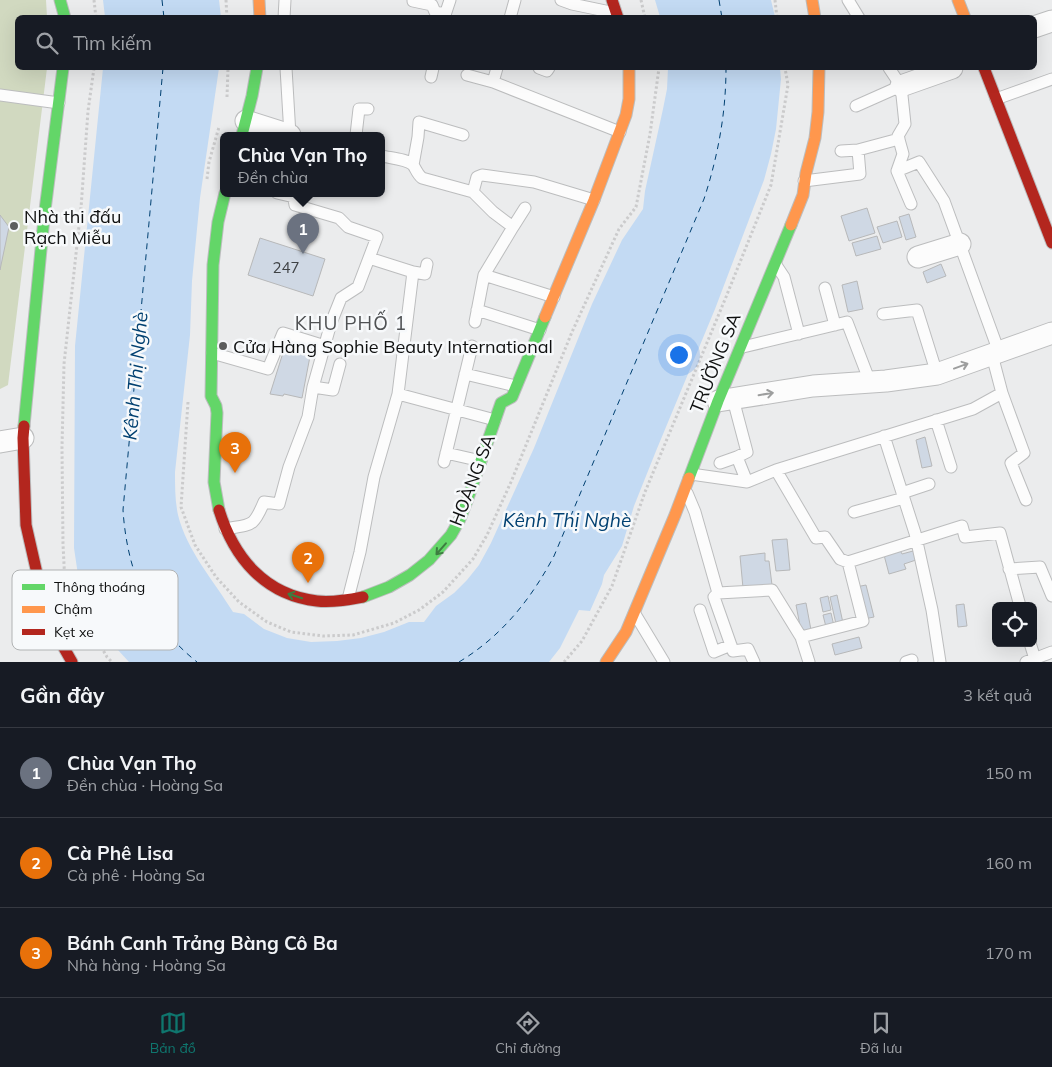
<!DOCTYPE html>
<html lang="vi">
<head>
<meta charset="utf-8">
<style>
	body { margin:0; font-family:Mulish,sans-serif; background:#20242c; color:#f1f3f6 }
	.controls { position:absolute; right:15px; bottom:15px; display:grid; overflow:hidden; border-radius:8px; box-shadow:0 5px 20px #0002 }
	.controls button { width:45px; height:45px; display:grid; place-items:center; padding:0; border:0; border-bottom:1px solid #363941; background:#171b24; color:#f1f3f6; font:25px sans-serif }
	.you { position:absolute; left:678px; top:354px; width:18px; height:18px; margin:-12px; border:4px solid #fff; border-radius:50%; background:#1a73e8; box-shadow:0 0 0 8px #1a73e833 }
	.badge { display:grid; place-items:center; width:32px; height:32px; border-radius:50%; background:#0f766e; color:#fff; font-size:16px; font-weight:700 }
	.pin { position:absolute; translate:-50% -41px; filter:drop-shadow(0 1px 2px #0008) }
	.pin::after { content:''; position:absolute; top:26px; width:18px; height:15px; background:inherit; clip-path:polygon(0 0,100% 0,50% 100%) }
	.popup { position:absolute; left:220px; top:132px; width:165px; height:65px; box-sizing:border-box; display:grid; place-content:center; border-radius:8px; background:#171b24; filter:drop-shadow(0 1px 4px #0005); font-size:16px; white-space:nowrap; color:#9ea1a6 }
	.popup b { font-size:19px; color:#f1f3f6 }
	.popup::after { content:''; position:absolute; left:50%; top:100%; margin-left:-10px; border:10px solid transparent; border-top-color:#171b24 }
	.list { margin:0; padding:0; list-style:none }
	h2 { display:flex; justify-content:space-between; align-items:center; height:65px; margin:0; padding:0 20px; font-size:21px }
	h2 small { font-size:16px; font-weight:400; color:#9ea1a6 }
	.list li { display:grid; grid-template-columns:32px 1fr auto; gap:15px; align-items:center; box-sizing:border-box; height:90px; padding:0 20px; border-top:1px solid #363941 }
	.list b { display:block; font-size:19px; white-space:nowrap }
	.list p { margin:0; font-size:16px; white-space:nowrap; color:#9ea1a6 }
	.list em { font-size:16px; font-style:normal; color:#9ea1a6 }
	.icon { flex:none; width:28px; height:28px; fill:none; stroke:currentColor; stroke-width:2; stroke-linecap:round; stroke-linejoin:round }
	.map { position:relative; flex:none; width:1052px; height:662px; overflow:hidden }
	.search { position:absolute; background:#171b24; box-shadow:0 5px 20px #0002; left:15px; right:15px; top:15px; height:55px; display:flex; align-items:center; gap:12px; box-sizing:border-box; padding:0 18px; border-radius:8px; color:#9ea1a6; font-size:19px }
	.sheet { height:335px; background:#171b24 }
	nav { display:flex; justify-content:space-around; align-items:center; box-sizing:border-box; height:70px; border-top:1px solid #363941; background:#171b24; font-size:14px; color:#9ea1a6 }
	nav a { display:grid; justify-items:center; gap:2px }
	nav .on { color:#0f766e }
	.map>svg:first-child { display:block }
</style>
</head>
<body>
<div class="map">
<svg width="1052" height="662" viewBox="0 0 1052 662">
	<rect width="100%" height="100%" fill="#ebeced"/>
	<path fill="#d1d9c0" d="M0,0H46L47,17L18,18V68H47L8,385L0,389Z"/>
	<path fill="#c3daf3" d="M103,0H219L221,17H105Z
		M655,0H771L775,17H660Z
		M103,68H219L200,198L192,281L190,335L175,472C175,487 175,501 178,515C187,551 214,581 233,612L244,614L264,629L287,638L311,642L337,641L361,638L384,632L409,622H424L436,606L454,593L467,580L479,565L491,543L534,448L592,304L622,240L643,209L645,191L663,109L667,89L668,68H780L781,79L776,129L771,154L764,180L715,309L656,451L634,506L622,546L604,575L602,584L590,611L579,610L560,648L549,662H129L118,650L99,625L87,603L78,575L74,548L75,346Z"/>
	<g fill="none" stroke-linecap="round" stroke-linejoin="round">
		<path stroke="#004071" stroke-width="1" stroke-dasharray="6 5" stroke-linecap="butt" d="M162,0L164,18
			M719,0L722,18
			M163,68L123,510C127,571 148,623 197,662
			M459,662C502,636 531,599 554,556L704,199C718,156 726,113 726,68"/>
	</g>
	<path fill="#cfd8e4" stroke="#b7b8b9" d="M867,208L875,233L849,241L841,216Z
		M909,214L916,237L906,240L899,217Z
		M0,215L9,227L0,270Z
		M897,221L902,237L883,243L877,227Z
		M877,236L881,249L856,256L852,243Z
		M260,238L325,259L313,296L248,275Z
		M941,264L946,276L927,283L923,272Z
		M857,281L863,309L848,312L842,285Z
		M287,340L312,346L302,398L284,394L283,396L270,394Z
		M925,437L932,466L922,468L916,440Z
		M787,539L790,570L776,571L772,540Z
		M900,550L902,554L913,551L916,560L904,564L906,569L889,574L884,555Z
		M765,553V561H769L772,585L743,588L740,556Z
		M866,585L874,617L864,619L856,587Z
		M837,595L843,623L836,624L830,597Z
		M828,596L831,610L823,612L820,598Z
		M806,603L811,630L801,631L796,605Z
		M964,604L967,626L958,627L956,605Z
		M831,613L834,626L826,627L823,615Z
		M39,616L46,631L32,637L25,622Z
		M859,637L862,648L835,655L832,644Z"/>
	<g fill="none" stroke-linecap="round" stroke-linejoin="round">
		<g stroke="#bcbdbe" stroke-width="13">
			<path id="lane" d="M413,0V1L432,5L435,12L445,14
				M561,0L572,4L615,13
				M848,0L859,18
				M284,18L285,0
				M444,18L450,0
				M510,18L515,0
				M286,68L290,135
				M539,68L547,71L549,68
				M889,68L901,86L905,124L898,136L903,154L897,171L911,204
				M467,75L493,82L620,132
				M431,77L433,68
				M493,82L497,68
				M0,95L59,103
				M996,99L1052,79
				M856,106L901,86
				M356,135L359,109H368
				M841,151L858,150L899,139
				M382,156C390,158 407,159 413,165C416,169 417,174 422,178L473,192L493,212L513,227L484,275L554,297
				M413,165L418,137L419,122L463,135
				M897,171L919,162L944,201L999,352
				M804,181L860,174L858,150
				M473,192L477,177L482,175L534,182L594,200
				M277,193L294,197
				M513,227L525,208
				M776,265L784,277L799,334
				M413,272L425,274L427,264
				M825,288L835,325
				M477,310L540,330
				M883,314L917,310L937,374
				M475,322L484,275
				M743,347L847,322L870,382
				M212,353L268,369L283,333L325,346
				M465,374L516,386
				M313,387L333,390L340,364
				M1002,393L1024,453L1011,463L1026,500
				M398,394L495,420
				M936,420L951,467
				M884,436L915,533L932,610L940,662
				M446,453L481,461
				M737,457L747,482
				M444,462L472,346
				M720,463L737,457L747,452L733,399
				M776,470L816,538L825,537L840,559L848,562L962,526L965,537L1000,533L1020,606
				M691,474L747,482L776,470L973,409L1002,393L992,355
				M687,493L695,512L718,593L772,590L801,637L809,662
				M902,493L929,484
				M854,512L904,498
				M225,529C252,524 253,528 264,502L279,504L289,467L308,417L313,387L331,323L341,298L358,287L377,237L348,227L339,218L295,205L293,193
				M1009,569L1040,567L1052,596
				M718,593L714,597L733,651L748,649L754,662
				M348,599L360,552L374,477L398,394L413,272L369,258
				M700,610L714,652L731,645
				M635,614L664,662
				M801,637L863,621L848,562
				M1030,643L1035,659
				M906,662L912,660
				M1026,662L1052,652"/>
		</g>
		<g stroke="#bcbdbe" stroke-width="23">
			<path id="street" d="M1034,27L1052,21
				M901,86L952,68
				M246,121L290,135
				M918,257L960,244
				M718,401L813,386L886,381L937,374L1052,333
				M0,442L23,438"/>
		</g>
		<g stroke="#bcbdbe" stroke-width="13">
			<path id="fast" d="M60,0L65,18
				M242,135L252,96L257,68
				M24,426L44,218L63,68
				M689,478L718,401L791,225
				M219,510L214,482L217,413L216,406L211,396L213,265L218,222L225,193
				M363,597L389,587L410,575L429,560L451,535L460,519L467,501L501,403L512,397L545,317"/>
		</g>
		<g stroke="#bcbdbe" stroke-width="13">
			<path id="slow" d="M259,0L260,18
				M812,0L815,18
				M958,0L965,18
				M791,225L803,195L806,173L815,138L818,112L819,68
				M545,317L594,200L626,115L629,99V68
				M606,662L626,632L675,515L689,478"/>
		</g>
		<g stroke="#bcbdbe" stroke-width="13">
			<path id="jam" d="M612,0L618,18
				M984,68L1052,243
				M24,426L23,438L26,525L41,591L52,627L72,662
				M219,510C234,558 265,595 317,601C332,603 348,600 363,597"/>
		</g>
		<path stroke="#cbcbcc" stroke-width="3" stroke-dasharray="2.5 2.5" stroke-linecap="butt" d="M94,0L96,18
			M226,0L227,18
			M641,0L645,18
			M775,0L777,18
			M94,68L88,111L81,208L64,364L62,447L63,544L65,584L107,657L112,662
			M227,97L228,68
			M207,179L209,162L219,127
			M188,402L181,507L195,545L216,577L239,602L267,622L291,632L323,636L353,635L394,623L419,610L443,592L473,559L487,535L511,482L572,332L619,229L636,207L650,134L659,68
			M564,662L582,641L612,586L645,492L726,297L771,185L788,85L785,68"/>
		<use href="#lane" stroke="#fcfcfc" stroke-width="11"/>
		<use href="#street" stroke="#fcfcfc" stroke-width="21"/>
		<use href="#fast" stroke="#63d668" stroke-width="11"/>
		<use href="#slow" stroke="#ff974d" stroke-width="11"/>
		<use href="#jam" stroke="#b3261e" stroke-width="11"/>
	</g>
	<defs><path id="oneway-shaft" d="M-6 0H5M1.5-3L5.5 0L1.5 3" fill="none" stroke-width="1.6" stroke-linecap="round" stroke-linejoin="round" transform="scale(1.25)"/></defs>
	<g stroke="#9d9e9e">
		<use href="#oneway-shaft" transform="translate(961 366) rotate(-20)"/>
		<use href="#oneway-shaft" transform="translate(766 394) rotate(-9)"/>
	</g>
	<g stroke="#3d7d40">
		<use href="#oneway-shaft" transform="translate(441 549) rotate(131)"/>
		<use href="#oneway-shaft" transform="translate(295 596) rotate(-162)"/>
	</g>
	<g fill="#5c5d5d" stroke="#f7f9fb" stroke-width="2">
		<circle cx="14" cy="226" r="5"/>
		<circle cx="223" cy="346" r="5"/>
	</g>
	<g text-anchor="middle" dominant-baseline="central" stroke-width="5" stroke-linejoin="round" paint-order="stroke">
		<g font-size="15" fill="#3f4245">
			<text x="286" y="267">247</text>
		</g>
		<g font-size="18" fill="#0f1010" stroke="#f7f9fb" text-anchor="start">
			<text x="24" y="216">Nhà thi đấu<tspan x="24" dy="21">Rạch Miễu</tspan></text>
			<text x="233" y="346">Cửa Hàng Sophie Beauty International</text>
		</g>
		<g font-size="18" fill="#0f1010" stroke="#f7f9fb">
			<text transform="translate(715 363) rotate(-68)">TRƯỜNG SA</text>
			<text transform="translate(472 480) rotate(-69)">HOÀNG SA</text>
		</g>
		<g font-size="19" letter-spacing="1" fill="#505254" stroke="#f7f9fb">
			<text x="351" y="323">KHU PHỐ 1</text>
		</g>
		<g font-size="19" font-style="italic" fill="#004071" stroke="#f7f9fb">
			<text transform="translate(135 376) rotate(-85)">Kênh Thị Nghè</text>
			<text x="567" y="520">Kênh Thị Nghè</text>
		</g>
	</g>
	<rect x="12" y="570" width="166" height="80" rx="8" fill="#f7f9fb" stroke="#b1b3b4" stroke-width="1"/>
	<rect x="22" y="584" width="23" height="6" fill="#63d668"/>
	<rect x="22" y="606" width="23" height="7" fill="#ff974d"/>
	<rect x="22" y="629" width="23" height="6" fill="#b3261e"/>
	<g font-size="14" fill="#0f1010">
		<text x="54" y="592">Thông thoáng</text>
		<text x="54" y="614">Chậm</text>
		<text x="54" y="637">Kẹt xe</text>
	</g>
</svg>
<div class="controls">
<button><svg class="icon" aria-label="locate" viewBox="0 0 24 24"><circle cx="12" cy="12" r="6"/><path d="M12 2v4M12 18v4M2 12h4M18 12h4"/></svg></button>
</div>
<div class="you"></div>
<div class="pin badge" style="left:303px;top:254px;background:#6b7280">1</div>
<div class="popup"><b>Chùa Vạn Thọ</b>Đền chùa</div>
<div class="pin badge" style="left:308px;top:583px;background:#e8710a">2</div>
<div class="pin badge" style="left:235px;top:473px;background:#e8710a">3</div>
<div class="search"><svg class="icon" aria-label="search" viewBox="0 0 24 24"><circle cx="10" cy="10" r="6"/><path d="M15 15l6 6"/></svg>Tìm kiếm</div>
</div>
<section class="sheet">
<h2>Gần đây<small>3 kết quả</small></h2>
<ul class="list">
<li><span class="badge" style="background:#6b7280">1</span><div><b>Chùa Vạn Thọ</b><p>Đền chùa · Hoàng Sa</p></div><em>150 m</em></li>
<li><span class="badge" style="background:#e8710a">2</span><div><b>Cà Phê Lisa</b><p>Cà phê · Hoàng Sa</p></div><em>160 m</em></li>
<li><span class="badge" style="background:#e8710a">3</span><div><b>Bánh Canh Trảng Bàng Cô Ba</b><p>Nhà hàng · Hoàng Sa</p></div><em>170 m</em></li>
</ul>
</section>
<nav>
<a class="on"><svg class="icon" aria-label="map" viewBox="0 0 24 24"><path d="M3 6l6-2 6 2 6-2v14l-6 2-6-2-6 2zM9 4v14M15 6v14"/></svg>Bản đồ</a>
<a><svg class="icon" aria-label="directions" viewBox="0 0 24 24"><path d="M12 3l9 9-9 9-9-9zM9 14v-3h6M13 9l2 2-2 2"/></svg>Chỉ đường</a>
<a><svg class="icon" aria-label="saved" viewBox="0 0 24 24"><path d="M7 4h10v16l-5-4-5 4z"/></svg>Đã lưu</a>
</nav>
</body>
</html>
